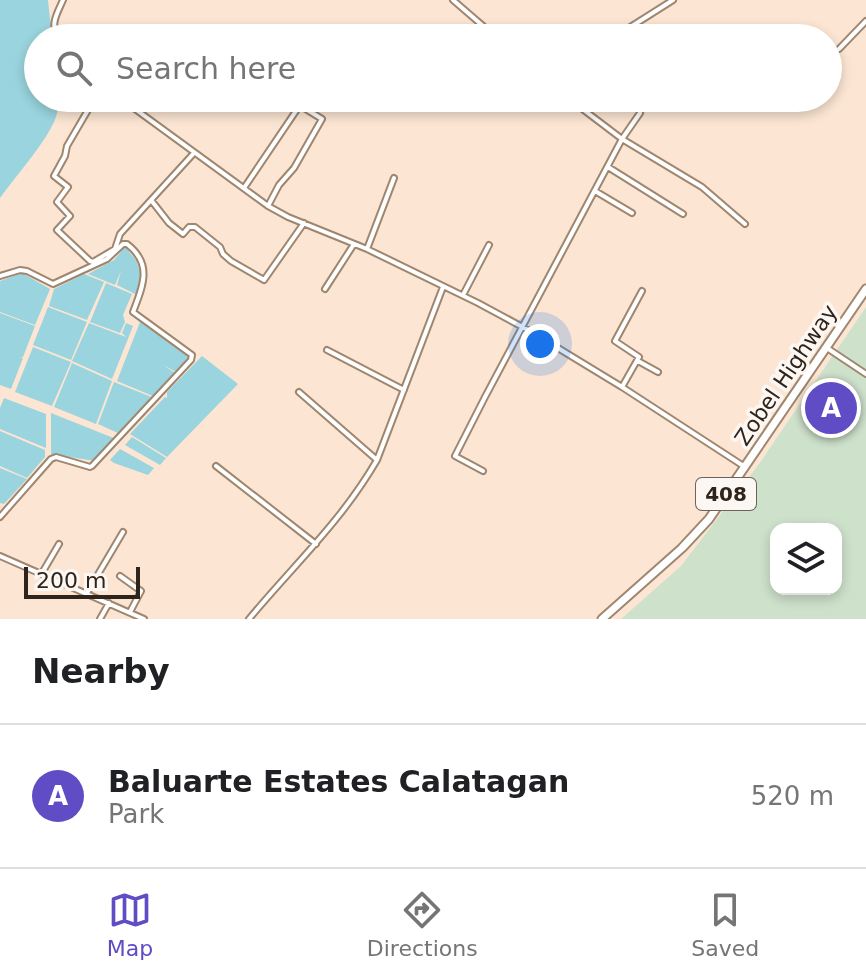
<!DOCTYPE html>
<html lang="en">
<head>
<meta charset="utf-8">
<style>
	body { margin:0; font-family:"DejaVu Sans",sans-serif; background:#f2f2f2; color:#202124 }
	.controls { position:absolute; right:24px; bottom:24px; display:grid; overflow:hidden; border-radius:16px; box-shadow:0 4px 12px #0003 }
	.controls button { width:72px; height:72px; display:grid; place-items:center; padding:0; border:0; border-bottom:2px solid #e0e0e0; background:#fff; color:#202124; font:40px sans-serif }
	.scale { position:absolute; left:24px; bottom:20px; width:116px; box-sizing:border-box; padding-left:8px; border:4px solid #2e241b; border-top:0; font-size:22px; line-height:28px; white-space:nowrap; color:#2e241b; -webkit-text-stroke:6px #fcf7f2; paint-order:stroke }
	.you { position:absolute; left:540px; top:344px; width:28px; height:28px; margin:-20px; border:6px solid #fff; border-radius:50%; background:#1a73e8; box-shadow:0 0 0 12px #1a73e833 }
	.badge { display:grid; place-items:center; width:52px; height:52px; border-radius:50%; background:#604cc4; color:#fff; font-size:26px; font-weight:700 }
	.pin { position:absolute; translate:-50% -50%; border:4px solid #fff; box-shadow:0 2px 8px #0006 }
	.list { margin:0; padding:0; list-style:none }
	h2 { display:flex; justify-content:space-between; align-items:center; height:104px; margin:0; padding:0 32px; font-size:34px }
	h2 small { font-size:26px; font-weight:400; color:#757577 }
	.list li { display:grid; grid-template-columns:52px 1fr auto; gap:24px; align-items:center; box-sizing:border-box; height:144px; padding:0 32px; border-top:2px solid #e0e0e0 }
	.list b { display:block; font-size:30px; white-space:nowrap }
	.list p { margin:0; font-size:26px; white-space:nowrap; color:#757577 }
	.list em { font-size:26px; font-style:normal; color:#757577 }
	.icon { flex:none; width:44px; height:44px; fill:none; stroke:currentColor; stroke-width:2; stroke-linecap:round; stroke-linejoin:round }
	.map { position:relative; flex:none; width:866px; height:619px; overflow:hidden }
	.search { position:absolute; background:#fff; box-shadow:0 4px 12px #0003; left:24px; right:24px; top:24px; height:88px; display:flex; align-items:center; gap:20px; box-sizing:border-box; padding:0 28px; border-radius:44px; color:#757577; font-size:30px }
	.sheet { height:248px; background:#fff }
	nav { display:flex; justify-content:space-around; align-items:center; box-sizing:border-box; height:112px; border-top:2px solid #e0e0e0; background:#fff; font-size:22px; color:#757577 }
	nav a { display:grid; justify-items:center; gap:4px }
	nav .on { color:#604cc4 }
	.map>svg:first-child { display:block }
</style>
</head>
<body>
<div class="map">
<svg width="866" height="619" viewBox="0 0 866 619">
	<rect width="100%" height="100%" fill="#fce6d3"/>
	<path fill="#cee1cb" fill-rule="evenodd" d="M866,307V619H621L681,566L759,464ZM776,529H836V589H776Z"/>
	<path fill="#9ad4de" d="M0,0H48L52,38H38V98H58C58,104 58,111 56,117C48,140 15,177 0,198Z
		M125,247L136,260L143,280L137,295L117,285L121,271L115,285L88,274L114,260Z
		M19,274H24L50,289L35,325L0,312V281Z
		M84,274L104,282L87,320L49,306L54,289Z
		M106,283L132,294L123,315L125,322L120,333L90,322Z
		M48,307L87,322L71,360L33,345Z
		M0,313L35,326L23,357H20L23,358L11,389L0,385Z
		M140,322L190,357V359L178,373L163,365L177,374L155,397L117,381Z
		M89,323L126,337L122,333L126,323L133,326L112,379L72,361Z
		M33,347L71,362L52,406L15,392Z
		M202,356L238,384L167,457L130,434L165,397L167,398V392Z
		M72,363L112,381L96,424L54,407Z
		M114,382L154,398L120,434L98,424Z
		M4,398L46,414V448L0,429V408Z
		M51,413L116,439L95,461L51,454Z
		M0,431L45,450V457L27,478L0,466Z
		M132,437L166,458L160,465L125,445Z
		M120,449L154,468L148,475L114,463L110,460Z
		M0,468L27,479L4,504L0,503Z"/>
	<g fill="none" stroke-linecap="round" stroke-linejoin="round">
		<g stroke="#9e866f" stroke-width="8">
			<path id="minor" d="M453,0L497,38
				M59,38C49,25 57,14 63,0
				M613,38L673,0
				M839,49L866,21
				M95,98L67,146L65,156L54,176L68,187L57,202L70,216L57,230L90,261L93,262L115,249L120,234L194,153
				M120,98L268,206L288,217L367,249L478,303L530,331L622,387L745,467
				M640,113L622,139L702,187L745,224
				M608,167L683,214
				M244,188L298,108L301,106L322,119L294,168L279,185L268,206
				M595,191L632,213
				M151,200L169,223L183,234L189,227H195L220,247L223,254L231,261L264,280L304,223
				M367,249L394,178
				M0,276L20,270L27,271L53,284L107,259L123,244H127C153,264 143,286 133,312L192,355L191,360L92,466L90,467L56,457L51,459L0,517
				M325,289L354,244
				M463,295L489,245
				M827,348L866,374
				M327,350L404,390
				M638,361L658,372
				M622,387L639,357L615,341L642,291
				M299,392L377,460
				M216,466L316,544
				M483,471L455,456L485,397L622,139L568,98
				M0,556L144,619
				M42,573L59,544
				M120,576L141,591L130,612
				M87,593L123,532
				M100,619L109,603
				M249,619C294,565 341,522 377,460L443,287"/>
		</g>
		<g stroke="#9e866f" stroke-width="11">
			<path id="primary" d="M602,619L682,548L709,519L866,289"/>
		</g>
		<use href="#minor" stroke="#fff" stroke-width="4"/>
		<use href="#primary" stroke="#fff" stroke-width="7"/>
	</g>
	<g text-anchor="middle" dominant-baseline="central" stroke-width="7" stroke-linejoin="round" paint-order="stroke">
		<rect fill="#fcf7f2" stroke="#6c635c" stroke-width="2" x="696" y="478" width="60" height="32" rx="6"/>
		<g font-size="20" font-weight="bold" fill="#2e241b">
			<text x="726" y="494">408</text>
		</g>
		<g font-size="22" fill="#2e241b" stroke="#fcf7f2">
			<text transform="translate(786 375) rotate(-56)">Zobel Highway</text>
		</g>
	</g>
</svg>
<div class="controls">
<button><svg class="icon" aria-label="layers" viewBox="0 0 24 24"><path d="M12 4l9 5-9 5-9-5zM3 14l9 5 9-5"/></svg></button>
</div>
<div class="scale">200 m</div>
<div class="you"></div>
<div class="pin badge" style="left:831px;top:408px">A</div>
<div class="search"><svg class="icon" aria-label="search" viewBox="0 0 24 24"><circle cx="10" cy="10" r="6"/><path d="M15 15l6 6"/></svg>Search here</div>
</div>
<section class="sheet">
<h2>Nearby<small></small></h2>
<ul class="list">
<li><span class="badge">A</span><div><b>Baluarte Estates Calatagan</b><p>Park</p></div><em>520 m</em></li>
</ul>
</section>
<nav>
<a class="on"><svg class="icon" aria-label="map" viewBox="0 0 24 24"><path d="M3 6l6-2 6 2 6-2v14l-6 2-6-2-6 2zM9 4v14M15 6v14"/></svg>Map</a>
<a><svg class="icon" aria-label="directions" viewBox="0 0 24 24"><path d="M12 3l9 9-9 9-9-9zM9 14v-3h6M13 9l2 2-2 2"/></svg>Directions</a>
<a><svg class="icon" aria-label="saved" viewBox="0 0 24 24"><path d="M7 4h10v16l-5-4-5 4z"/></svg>Saved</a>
</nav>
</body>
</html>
